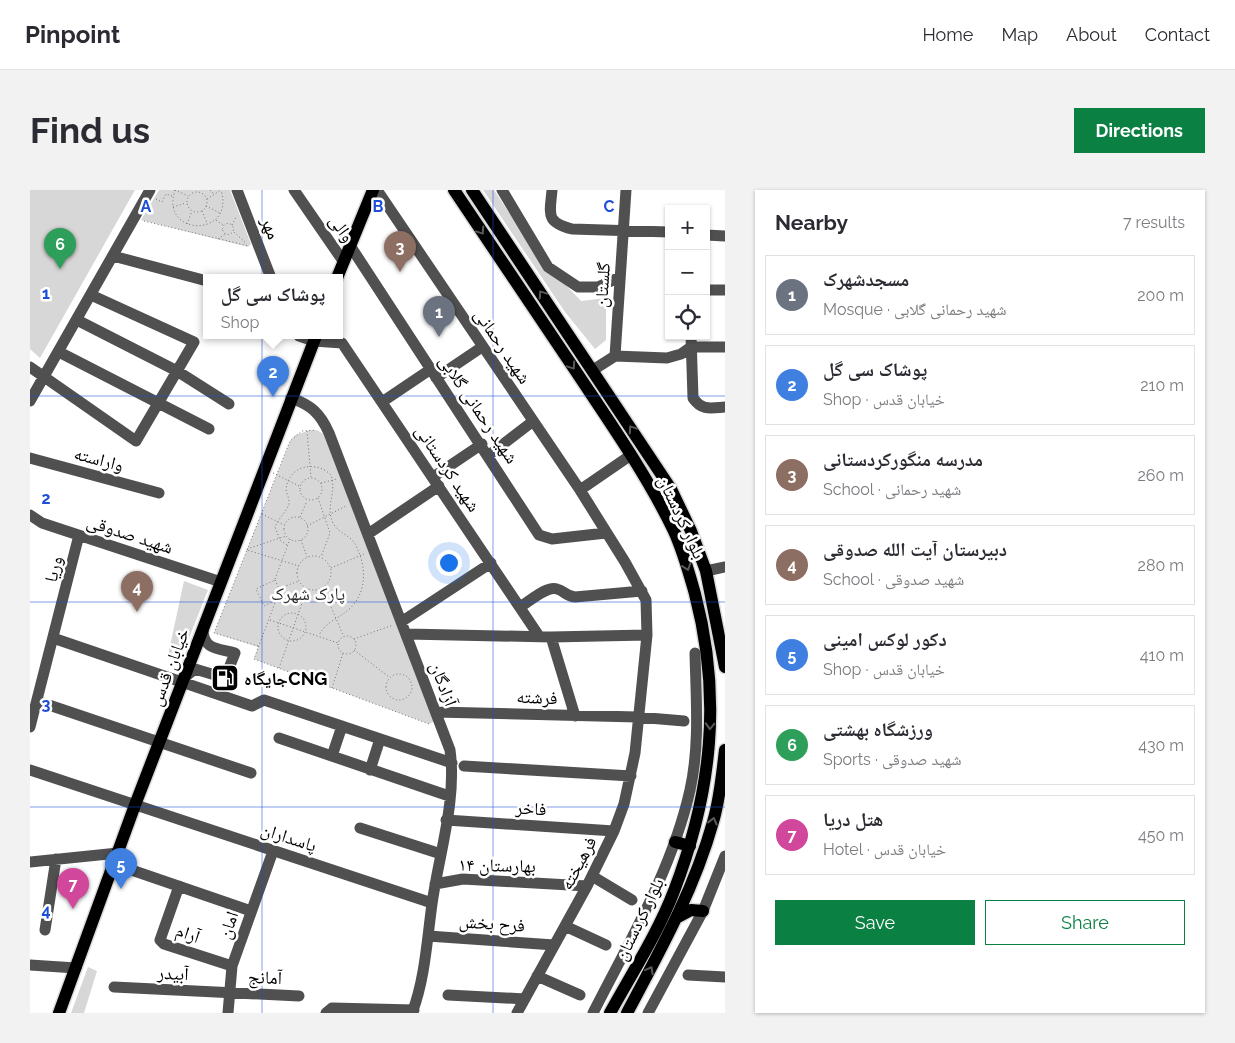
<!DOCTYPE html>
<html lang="en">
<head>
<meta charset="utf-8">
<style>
	body { margin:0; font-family:Raleway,"Noto Naskh Arabic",sans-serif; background:#f2f2f3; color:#2b2b33 }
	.controls { position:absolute; right:15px; top:15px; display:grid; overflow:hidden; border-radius:0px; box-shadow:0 1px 4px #0004 }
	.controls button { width:45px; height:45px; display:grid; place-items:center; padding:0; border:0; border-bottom:1px solid #e1e1e2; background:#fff; color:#2b2b33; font:25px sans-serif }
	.you { position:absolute; left:418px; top:372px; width:18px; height:18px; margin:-12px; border:4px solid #fff; border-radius:50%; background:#1a73e8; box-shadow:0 0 0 8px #1a73e833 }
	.badge { display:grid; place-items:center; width:32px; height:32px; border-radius:50%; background:#0b8043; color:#fff; font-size:16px; font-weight:700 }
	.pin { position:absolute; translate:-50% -41px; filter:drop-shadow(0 1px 2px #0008) }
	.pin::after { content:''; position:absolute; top:26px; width:18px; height:15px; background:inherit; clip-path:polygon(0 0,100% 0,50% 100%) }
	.popup { position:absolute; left:173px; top:84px; width:140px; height:65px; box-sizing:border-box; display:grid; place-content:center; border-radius:0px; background:#fff; filter:drop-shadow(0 1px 4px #0005); font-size:16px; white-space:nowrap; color:#7c7c81 }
	.popup b { font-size:19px; color:#2b2b33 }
	.popup::after { content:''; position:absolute; left:50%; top:100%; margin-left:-10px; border:10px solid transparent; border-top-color:#fff }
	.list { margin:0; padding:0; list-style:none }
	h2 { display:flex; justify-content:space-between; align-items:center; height:65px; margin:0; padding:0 20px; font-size:21px }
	h2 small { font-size:16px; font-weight:400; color:#7c7c81 }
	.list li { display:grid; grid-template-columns:32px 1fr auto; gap:15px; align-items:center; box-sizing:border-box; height:80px; margin:0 10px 10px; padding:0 10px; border:1px solid #e1e1e2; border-radius:0px }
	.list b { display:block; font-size:19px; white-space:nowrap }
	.list p { margin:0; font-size:16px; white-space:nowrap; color:#7c7c81 }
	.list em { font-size:16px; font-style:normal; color:#7c7c81 }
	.actions { display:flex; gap:10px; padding:15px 20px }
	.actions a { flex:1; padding:11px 0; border:1px solid #0b8043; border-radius:0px; text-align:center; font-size:18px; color:#0b8043 }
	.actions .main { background:#0b8043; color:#fff }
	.icon { flex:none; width:28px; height:28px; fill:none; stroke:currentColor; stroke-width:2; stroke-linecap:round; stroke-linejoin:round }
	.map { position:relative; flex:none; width:695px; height:823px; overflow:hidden; border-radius:0px }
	header { display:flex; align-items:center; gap:30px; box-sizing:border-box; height:70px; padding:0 25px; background:#fff; border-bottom:1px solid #e1e1e2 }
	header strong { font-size:24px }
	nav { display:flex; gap:28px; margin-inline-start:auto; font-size:18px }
	.intro { display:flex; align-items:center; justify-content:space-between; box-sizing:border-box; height:120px; padding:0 30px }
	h1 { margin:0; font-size:35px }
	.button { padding:12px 22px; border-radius:0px; background:#0b8043; color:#fff; font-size:18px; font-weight:700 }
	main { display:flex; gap:30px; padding:0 30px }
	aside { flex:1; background:#fff; border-radius:0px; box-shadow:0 1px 4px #0004 }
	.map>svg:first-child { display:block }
</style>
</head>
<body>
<header>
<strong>Pinpoint</strong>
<nav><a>Home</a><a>Map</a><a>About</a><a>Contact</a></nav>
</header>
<div class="intro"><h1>Find us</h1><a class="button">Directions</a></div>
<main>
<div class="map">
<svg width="695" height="823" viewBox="0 0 695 823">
	<rect width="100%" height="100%" fill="#fff"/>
	<path fill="#d7d7d7" d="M0,0H105L10,168L0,159Z
		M129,0H200L221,54L218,57L111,30Z
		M453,0H464L507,65L551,111L576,108V150L565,159L535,122Z
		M281,240H287L295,245L405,531L399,534L224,469L228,457L184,443L260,251L265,245Z
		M154,391L178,400L151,468L138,465Z
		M58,777L67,781L54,823H41Z"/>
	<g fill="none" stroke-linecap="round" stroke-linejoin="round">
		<g stroke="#dbdbdb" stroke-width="15">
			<path id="major" d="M424,0C465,61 506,122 547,183C581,234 616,284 643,339C653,360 659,383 665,404C692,507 682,602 644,701C628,743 602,783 580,823
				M442,0L641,299L661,341L676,381L695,477
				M307,88L343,0
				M645,652L660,656
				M648,727L661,720L673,721
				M29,823L105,615L286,146
				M597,823C630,761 664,700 683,632C690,609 692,584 695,560"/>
		</g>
		<path stroke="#727272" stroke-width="1" stroke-dasharray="1 2.5" stroke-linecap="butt" d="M145,0C129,47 206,48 191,0
			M145,0L158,6
			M180,0L184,4
			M157 12a10 10 0 1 1 20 0a10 10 0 1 1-20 0Z
			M126,9L132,12L136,4L142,6
			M177,9L191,0
			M176,16L190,23
			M143,17L156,13
			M172,21L177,33
			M186,30L193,35
			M114,31L219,56
			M192.5 39a5.5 5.5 0 1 1 11 0a5.5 5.5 0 1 1-11 0Z
			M157,34L162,21
			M202,35L206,27
			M204,42L217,54
			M188,49L195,44
			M277,241L281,287
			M243,283L269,296
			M270 299a11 11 0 1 1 22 0a11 11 0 1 1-22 0Z
			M291,293L307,289
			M288,308L300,343L291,367
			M232,324L254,335
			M270,327L277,311
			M254 339a12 12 0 1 1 24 0a12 12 0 1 1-24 0Z
			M277,336L316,316
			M271,350L277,367
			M257,355L250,350L245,337C248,329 257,321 259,314C260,308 256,304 256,299C259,275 286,270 301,285C307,302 295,317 303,333C308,343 320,345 325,354C337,376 338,404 317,421C306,430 296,432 289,445
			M217,359L256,346
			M217,360L260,251L272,241L286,240
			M267 383a17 17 0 1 1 34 0a17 17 0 1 1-34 0Z
			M301,378L334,364
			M245,389L260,349
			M245,390L253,407L234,416L226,399Z
			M250,398L269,391
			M293,398L313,445
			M246,410L224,469L399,534
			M248 437a14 14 0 1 1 28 0a14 14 0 1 1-28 0Z
			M240,430L308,453
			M308 455a9 9 0 1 1 18 0a9 9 0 1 1-18 0Z
			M324,449L363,435
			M228,456L184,443L217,360L269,376
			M324,460L359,487
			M249,478L277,399
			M356 497a13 13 0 1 1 26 0a13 13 0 1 1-26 0Z
			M302,498L313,463"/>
		<path stroke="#505050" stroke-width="11" d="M207,0L241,88
			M264,0L313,71
			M347,0L550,300L595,372L616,410L617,445L605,563L594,614L584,641L557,696L487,823
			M472,0L518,77L548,97H568L590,87
			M522,0C520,24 515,32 542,39L639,42
			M676,45L695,46
			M321,57L509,345L522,349L576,343
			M83,66L177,91
			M676,100H695
			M47,130L147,181L199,214
			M269,146L284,151L312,153L509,446
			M661,146L663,208C672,221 681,218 695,217
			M29,162L179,239
			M585,166L637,168L651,164L661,157H695
			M0,177L106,251L164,152L61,105
			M563,180L585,166L596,0
			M406,188L452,157
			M261,208C281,215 290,223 299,243L420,560C427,610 409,664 402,714C397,750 395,789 382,823
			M0,211L120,0
			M352,212L401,179
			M459,265L502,232
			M0,268L129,303
			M403,287L452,254
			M550,300L601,265
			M0,325L12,333L191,392
			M338,344L409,296
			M676,381L695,377
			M490,417C499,412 517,395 527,399C535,401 535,406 545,407L612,401
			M371,432L461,373
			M377,444L521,447L617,445
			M521,447L545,526
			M23,448L222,516L234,510L422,573
			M155,487L165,479L195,488L205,463C188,458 173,460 173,439
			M7,511L221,583
			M406,522L607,527L654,531
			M0,537L49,345
			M249,548L419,606
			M302,566L312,536
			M434,576L601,586
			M0,580L402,713
			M340,580L350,549
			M416,630L584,641
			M330,638L411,664
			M0,672L88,663
			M84,674L221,721
			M562,686L602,710
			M405,694L433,689L557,696
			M149,696L130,750L134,754L202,776
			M535,736L576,755
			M15,740L26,669
			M398,746L524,755
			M0,775L46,778
			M658,785L695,787
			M507,786L550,805
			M84,797L269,806
			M418,805L495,809
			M198,823L202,776L243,661
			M296,823L302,818L384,820
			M563,823C600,750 642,680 660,600C670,555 666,508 665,463
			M618,823L673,721L695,666"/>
		<use href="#major" stroke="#000" stroke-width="12"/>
	</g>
	<defs><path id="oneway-chevron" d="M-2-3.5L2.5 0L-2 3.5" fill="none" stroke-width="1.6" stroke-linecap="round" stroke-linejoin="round" transform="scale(1.25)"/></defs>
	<g stroke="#595959">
		<use href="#oneway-chevron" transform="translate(451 41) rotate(56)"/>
		<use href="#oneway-chevron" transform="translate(512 104) rotate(-124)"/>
		<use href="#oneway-chevron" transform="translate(542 176) rotate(56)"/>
		<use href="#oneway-chevron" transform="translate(602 239) rotate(-124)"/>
		<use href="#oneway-chevron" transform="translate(657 377) rotate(71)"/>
		<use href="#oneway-chevron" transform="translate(680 536) rotate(92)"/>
		<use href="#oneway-chevron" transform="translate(683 631) rotate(-76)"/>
		<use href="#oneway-chevron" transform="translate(620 780) rotate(-62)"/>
	</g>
	<path fill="none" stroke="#1d4ed8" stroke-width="1" stroke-opacity="0.55" d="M232,0V823M463,0V823M0,206H695M0,412H695M0,617H695"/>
	<defs>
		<g id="fuel-square" transform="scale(1.4375)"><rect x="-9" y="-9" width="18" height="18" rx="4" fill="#000" stroke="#fff"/><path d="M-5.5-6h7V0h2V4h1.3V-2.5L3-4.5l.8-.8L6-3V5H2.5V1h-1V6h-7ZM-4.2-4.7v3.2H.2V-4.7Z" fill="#fff"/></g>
	</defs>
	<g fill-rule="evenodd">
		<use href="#fuel-square" x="195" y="488"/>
	</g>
	<g text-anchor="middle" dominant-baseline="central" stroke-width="5" stroke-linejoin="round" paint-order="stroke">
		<g font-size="18" fill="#000" stroke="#fff">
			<text transform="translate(241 38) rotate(69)">مهر</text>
			<text transform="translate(312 38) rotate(55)">والی</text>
			<text transform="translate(572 95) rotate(-86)">گلستان</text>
			<text transform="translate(473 156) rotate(56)">شهید رحمانی</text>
			<text transform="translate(449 219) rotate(56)">شهید رحمانی گلابی</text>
			<text transform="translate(69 269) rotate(15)">واراسته</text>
			<text transform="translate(418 278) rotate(56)">شهید کردستانی</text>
			<text transform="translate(652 327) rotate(65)">بلوار کردستان</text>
			<text transform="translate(100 344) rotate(18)">شهید صدوقی</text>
			<text transform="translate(23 379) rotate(-76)">وریا</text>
			<text transform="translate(139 477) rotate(-69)">خیابان قدس</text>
			<text transform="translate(414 494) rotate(69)">آزادگان</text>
			<text transform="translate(507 507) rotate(2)">فرشته</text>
			<text transform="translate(501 618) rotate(4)">فاخر</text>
			<text transform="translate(259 647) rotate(18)">پاسداران</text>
			<text transform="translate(548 673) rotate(-62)">فرهیخته</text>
			<text transform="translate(467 675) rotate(1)">بهارستان ۱۴</text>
			<text transform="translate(609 729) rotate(-64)">بلوار کردستان</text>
			<text transform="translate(462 733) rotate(4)">فرح بخش</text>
			<text transform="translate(198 735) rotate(-71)">امان</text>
			<text transform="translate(158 743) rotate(19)">آرام</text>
			<text transform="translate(143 783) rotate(3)">آبیدر</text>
			<text transform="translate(235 787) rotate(2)">آمانج</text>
		</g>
		<g font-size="18" fill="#2e2e2e" stroke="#fff">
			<text x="278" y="403">پارک شهرک</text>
		</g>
		<g font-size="18" font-weight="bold" fill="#000" stroke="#fff" text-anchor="start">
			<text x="214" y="488">جایگاهCNG</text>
		</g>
	</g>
	<g font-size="16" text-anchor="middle" font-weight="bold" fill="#1d4ed8" stroke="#fff" stroke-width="5" stroke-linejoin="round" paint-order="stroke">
		<text x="116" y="22">A</text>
		<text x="348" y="22">B</text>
		<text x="579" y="22">C</text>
		<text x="16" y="109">1</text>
		<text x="16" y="314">2</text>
		<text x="16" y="520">3</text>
		<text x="16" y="726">4</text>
	</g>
</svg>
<div class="controls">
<button>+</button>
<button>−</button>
<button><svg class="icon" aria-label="locate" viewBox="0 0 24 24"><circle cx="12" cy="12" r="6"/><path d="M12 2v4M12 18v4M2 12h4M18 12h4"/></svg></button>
</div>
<div class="you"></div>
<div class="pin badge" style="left:409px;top:147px;background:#6b7280">1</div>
<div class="pin badge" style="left:243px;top:207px;background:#3f7fe0">2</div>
<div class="popup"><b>پوشاک سی گل</b>Shop</div>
<div class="pin badge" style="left:370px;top:82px;background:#8d6e63">3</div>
<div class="pin badge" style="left:107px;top:422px;background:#8d6e63">4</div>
<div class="pin badge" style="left:91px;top:699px;background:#3f7fe0">5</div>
<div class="pin badge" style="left:30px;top:79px;background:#2e9e5b">6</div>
<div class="pin badge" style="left:43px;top:719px;background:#d1479c">7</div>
</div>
<aside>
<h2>Nearby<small>7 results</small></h2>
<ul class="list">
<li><span class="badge" style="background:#6b7280">1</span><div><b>مسجدشهرک</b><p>Mosque · شهید رحمانی گلابی</p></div><em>200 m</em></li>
<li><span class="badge" style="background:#3f7fe0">2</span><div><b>پوشاک سی گل</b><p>Shop · خیابان قدس</p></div><em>210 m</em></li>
<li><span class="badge" style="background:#8d6e63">3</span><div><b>مدرسه منگورکردستانی</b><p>School · شهید رحمانی</p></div><em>260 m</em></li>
<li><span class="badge" style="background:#8d6e63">4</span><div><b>دبیرستان آیت الله صدوقی</b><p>School · شهید صدوقی</p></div><em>280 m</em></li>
<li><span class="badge" style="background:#3f7fe0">5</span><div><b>دکور لوکس امینی</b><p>Shop · خیابان قدس</p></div><em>410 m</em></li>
<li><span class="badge" style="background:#2e9e5b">6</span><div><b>ورزشگاه بهشتی</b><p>Sports · شهید صدوقی</p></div><em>430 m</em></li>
<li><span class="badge" style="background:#d1479c">7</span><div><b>هتل دریا</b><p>Hotel · خیابان قدس</p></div><em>450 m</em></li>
</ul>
<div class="actions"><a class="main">Save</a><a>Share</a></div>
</aside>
</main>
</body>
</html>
